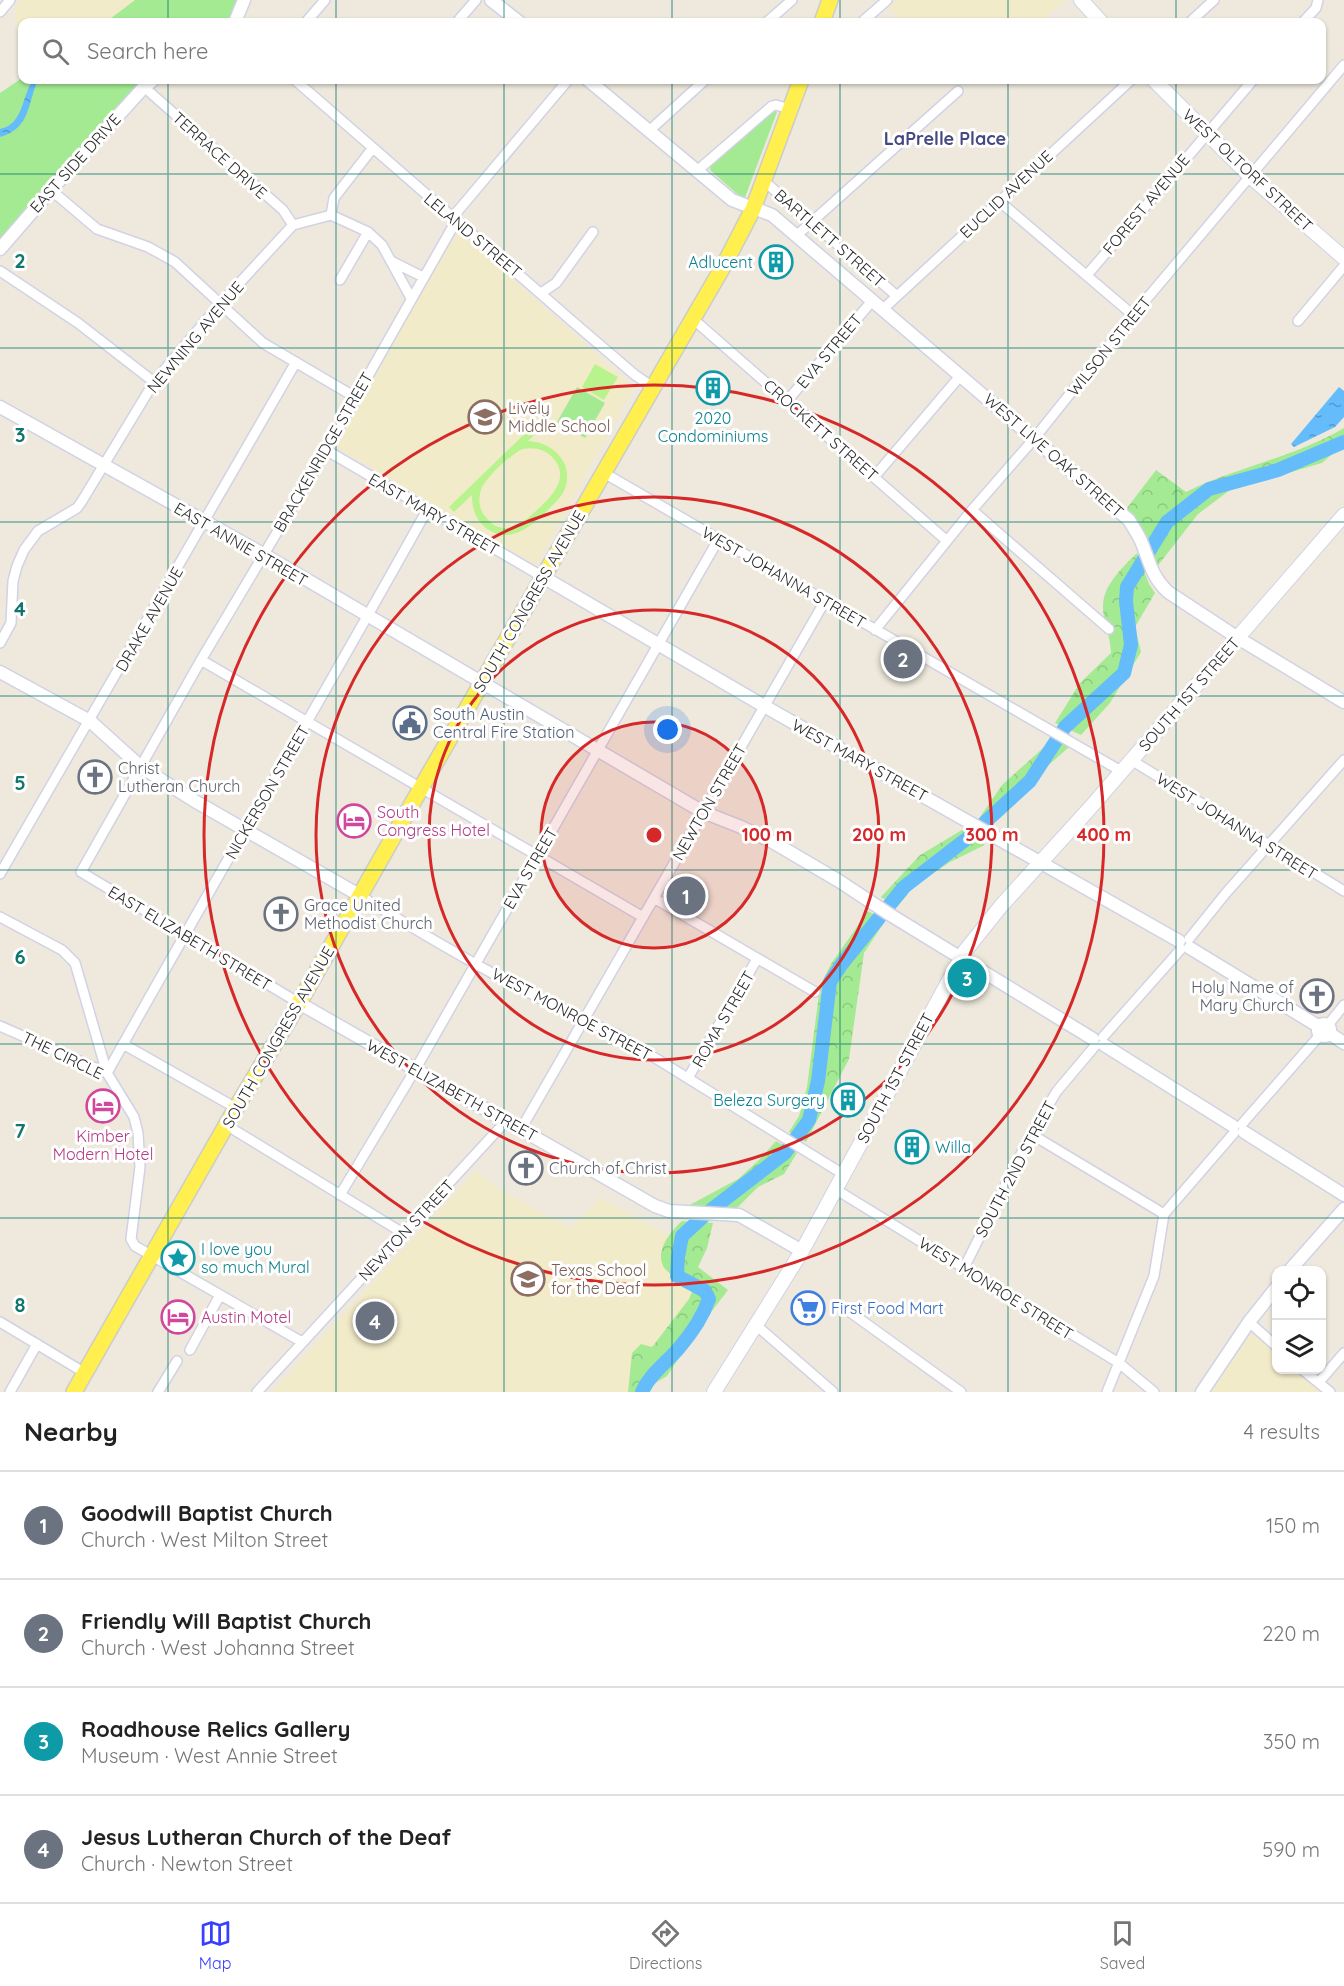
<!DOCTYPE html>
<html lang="en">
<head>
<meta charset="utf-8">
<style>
	body { margin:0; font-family:Quicksand,sans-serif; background:#f6f6f6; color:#222 }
	.controls { position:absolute; right:18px; bottom:18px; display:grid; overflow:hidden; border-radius:12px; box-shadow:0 2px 4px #0004 }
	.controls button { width:54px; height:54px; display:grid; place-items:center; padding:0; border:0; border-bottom:2px solid #e0e0e0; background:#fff; color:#222; font:30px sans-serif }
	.you { position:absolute; left:668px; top:730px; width:21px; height:21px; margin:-15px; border:4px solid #fff; border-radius:50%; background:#1a73e8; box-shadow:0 0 0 9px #1a73e833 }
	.badge { display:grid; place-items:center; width:39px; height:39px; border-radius:50%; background:#3840ff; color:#fff; font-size:20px; font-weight:700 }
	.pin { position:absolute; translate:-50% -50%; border:3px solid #fff; box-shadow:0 2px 6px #0006 }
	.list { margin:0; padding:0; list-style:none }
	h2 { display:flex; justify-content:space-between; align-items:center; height:78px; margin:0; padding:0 24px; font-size:26px }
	h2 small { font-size:20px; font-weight:400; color:#767676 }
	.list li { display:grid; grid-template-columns:39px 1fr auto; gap:18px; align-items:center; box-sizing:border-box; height:108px; padding:0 24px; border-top:2px solid #e0e0e0 }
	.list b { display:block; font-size:22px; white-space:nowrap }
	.list p { margin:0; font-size:20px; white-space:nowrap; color:#767676 }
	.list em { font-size:20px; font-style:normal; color:#767676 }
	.icon { flex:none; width:33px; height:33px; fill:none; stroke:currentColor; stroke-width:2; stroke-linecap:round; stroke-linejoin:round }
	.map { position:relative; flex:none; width:1344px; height:1392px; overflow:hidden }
	.search { position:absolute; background:#fff; box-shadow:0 2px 4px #0004; left:18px; right:18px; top:18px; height:66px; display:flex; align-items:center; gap:15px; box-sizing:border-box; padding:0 21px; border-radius:12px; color:#767676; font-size:22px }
	.sheet { height:510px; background:#fff }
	nav { display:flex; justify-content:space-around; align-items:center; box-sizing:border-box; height:84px; border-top:2px solid #e0e0e0; background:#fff; font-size:16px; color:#767676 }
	nav a { display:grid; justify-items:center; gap:3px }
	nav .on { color:#3840ff }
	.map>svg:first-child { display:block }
</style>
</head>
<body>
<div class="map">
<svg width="1344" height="1392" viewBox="0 0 1344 1392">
	<defs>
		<pattern id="forest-crowns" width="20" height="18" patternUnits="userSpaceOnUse" patternTransform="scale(1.5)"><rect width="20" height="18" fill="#a4ea93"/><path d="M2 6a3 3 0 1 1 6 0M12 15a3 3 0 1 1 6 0" fill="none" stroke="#8dc97f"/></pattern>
		<pattern id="water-ripples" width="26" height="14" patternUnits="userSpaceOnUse" patternTransform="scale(1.5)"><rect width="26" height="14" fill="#64bcfb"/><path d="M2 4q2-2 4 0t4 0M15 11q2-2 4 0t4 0" fill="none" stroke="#5399cb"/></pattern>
	</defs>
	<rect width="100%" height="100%" fill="#eee9dc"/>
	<path fill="#f2ebca" d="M21,0H135L106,22H22V78L21,80L15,6Z
		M896,0H1066L1040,22H904L888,7Z
		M456,229L634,388L536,565L337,447Z
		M476,1171L498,1189L571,1228L600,1198L670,1236L662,1248L661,1259L666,1269L693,1288L689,1299L652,1347L632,1353L628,1392H272Z
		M1252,1332L1276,1353V1370H1295L1321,1392H1211Z"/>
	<path fill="url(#forest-crowns)" d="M1344,428V444L1322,463L1230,490L1198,514L1156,568L1151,543L1127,508L1156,470L1186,492C1237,467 1295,457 1344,428Z
		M1137,553L1149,584L1155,593L1135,627L1141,652L1110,703L1081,735L1055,723L1080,683L1111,653C1111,637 1102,619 1103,605C1104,584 1123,567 1137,553Z
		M1053,739L1069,747L1015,795L993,821L980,817L1002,785Z
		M962,830L985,845L950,862L915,885L897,907L881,897L920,855Z
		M868,911L885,921L864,953L849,1059L806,1142L789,1132L799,1116L807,1087L820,986L831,964Z
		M776,1141L797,1153L784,1174L758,1187L737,1208L686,1207L738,1179L759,1160Z
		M682,1221L713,1223L707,1248L698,1267L728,1290L699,1328L667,1376L649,1387L648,1392H628L632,1353L641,1344L652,1347L689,1299L693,1289C685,1282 673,1277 666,1270C652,1254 670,1232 682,1221Z"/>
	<path fill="#a4ea93" d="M135,0H240L230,22H106Z
		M22,78L147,80L131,92L0,242V93Z
		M773,110L777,112L744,200L710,170L711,164Z
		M577,387L605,403L585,438L557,422Z"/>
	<path fill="#b9f38e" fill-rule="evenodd" d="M595,364L618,377L604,400L582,387Z
		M543,416L548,421L528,441C553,442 576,464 564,491C560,499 552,505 546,512C529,528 509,545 486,528C475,519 472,508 472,495L454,512L449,507ZM523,449C534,447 545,449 553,458C570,477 553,495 539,508C524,523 502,540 485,516C479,509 478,499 481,490C485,478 511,454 523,449Z"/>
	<path fill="url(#water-ripples)" d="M33,80H38C27,104 31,128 0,137V129C24,124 21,97 33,80Z
		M1339,387L1344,391V417L1335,427L1294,447L1291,444Z"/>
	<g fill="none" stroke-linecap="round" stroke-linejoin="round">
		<path stroke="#64bcfb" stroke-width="14" d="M642,1392C650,1374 667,1362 679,1348C691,1334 703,1316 709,1299L705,1291L677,1276L678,1257L682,1236L707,1213L785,1153L809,1120L818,1081L830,982L841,965L904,887L969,837L1030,781L1065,727L1124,673L1131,645L1126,601L1127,587L1167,522L1209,489L1278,470L1344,442"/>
		<g stroke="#d1d2e5" stroke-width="12">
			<path id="minor" d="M0,12L10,0
				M306,22L325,0
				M457,22L476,0
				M767,22L792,0
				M862,22L887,0
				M1190,22L1214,0
				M1303,22L1316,8L1318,0
				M295,80L572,321L635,375L654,388
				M144,87L283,210L293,225
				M650,130L705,80
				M698,170L772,106L776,105L790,109
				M764,181L897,296
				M51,190L97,229L148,247L175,262L263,343L355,397
				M999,201L1133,315
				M331,215L368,232L382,245L411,298
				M796,236L958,91
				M391,261L423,277
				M0,271L78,323L154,382
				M1087,275L1253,80
				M340,280L368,232
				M541,293L556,283L593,232
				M882,310L1131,80
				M693,319L947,541
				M1298,321L1344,266
				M787,401L872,301
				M326,450L543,577
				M604,473L1121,771
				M875,476L961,375
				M972,510L1109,629
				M875,630L972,510L1033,440L1133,315L1344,65
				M0,643L11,623L13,581L17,566L24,550L38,531L77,508L82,501L154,382L220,304L293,225L331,215L334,198L372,149
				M201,660L643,917
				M1131,760L1344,891
				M0,874L296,362
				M359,895C443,947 528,996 618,1035L843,1174
				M654,898L815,992
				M0,917L62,950L75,963L107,1073
				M1189,939L1226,893L1344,760
				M299,1003L81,872L201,660L326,450L456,221L457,212L568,80
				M1328,1025L1344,1005
				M0,1026L107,1073L134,1117L138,1133L140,1167L131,1239L135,1246L302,1342
				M1103,1037L1181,949
				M123,1044L236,1108
				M107,1073C212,884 322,699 427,510
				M688,1078L757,959
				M1242,1124L1320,1035
				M226,1125L403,1233
				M521,1129L825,601
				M1031,1134L1164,1214
				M835,1189L1119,1363L1154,1392
				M340,1195L415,1070L718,540
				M964,1268L1031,1134L1057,1091L1095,1046
				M850,1312L961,1392
				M0,1322L85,1373
				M1249,1322L1276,1346
				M756,1325L833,1392
				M190,1350L220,1295
				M1303,1370L1330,1392
				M1319,1382L1344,1353
				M10,1392L37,1344
				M158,1392L177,1361
				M257,1392L506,1121
				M1107,1392L1154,1276L1164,1214L1234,1133"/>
		</g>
		<g stroke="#d1d2e5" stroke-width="15">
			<path id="tertiary" d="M491,0L519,22
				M235,22L244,0
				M588,80L732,200L772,215L1129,520C1133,527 1138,534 1141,541C1150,562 1151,576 1168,592L1238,638L1344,702
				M0,249L51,190L144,87L153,80
				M0,407L263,554L703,812L741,827L771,841L839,881L889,914L1093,1039
				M543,577L764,706L1179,941
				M0,672L90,721L141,767L193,800L359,895
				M1190,948L1318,1026
				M299,1003L655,1206L669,1211L739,1215L802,1251
				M1318 1030a6 6 0 1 1 12 0a6 6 0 1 1-12 0Z
				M1329,1033L1344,1043
				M1104,1045L1233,1126
				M1244,1132L1344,1195
				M1290,1270L1344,1209
				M1202,1392L1249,1322L1276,1288"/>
		</g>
		<g stroke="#d1d2e5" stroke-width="16">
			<path id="secondary" d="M1081,0L1101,22
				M1154,80L1251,177L1344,258
				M714,1392L802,1251L965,951L1001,906L1090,808L1344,515"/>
		</g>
		<g stroke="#ccc" stroke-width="18">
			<path id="primary" d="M822,22L830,0
				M74,1392L236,1108L299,1003L425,781L724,265L753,209L801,80"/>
		</g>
		<use href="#minor" stroke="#fff" stroke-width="9"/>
		<use href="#tertiary" stroke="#fff" stroke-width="12"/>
		<use href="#secondary" stroke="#fff" stroke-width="14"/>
		<use href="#primary" stroke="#fff050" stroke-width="15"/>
	</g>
	<path fill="none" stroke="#0f766e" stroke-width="1.5" stroke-opacity="0.55" d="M168,0V22M336,0V22M504,0V22M672,0V22M840,0V22M1008,0V22M1176,0V22M168,80V1392M336,80V1392M504,80V1392M672,80V1392M840,80V1392M1008,80V1392M1176,80V1392M0,174H1344M0,348H1344M0,522H1344M0,696H1344M0,870H1344M0,1044H1344M0,1218H1344"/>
	<circle cx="654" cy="835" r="113" fill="#d62828" fill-opacity=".12"/>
	<g fill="none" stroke="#d62828" stroke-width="3">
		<circle cx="654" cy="835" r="113"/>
		<circle cx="654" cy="835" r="225"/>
		<circle cx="654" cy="835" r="338"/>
		<circle cx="654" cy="835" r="450"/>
	</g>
	<defs>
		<g id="building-ring" transform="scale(1.725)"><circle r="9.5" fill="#fff" stroke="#0f9aa8" stroke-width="1.5"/><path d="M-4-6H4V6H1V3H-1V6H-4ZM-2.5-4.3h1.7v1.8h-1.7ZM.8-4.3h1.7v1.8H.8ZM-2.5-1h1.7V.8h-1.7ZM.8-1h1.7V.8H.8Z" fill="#0f9aa8"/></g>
		<g id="school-ring" transform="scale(1.725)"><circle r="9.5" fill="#fff" stroke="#8d6e63" stroke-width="1.5"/><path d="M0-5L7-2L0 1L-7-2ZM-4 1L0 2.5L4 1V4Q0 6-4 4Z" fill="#8d6e63"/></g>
		<g id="civic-ring" transform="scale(1.725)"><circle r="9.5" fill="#fff" stroke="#5c6f8a" stroke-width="1.5"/><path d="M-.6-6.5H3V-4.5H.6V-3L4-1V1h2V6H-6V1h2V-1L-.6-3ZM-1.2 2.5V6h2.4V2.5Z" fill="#5c6f8a"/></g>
		<g id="church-ring" transform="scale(1.725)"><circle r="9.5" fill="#fff" stroke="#6b7280" stroke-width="1.5"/><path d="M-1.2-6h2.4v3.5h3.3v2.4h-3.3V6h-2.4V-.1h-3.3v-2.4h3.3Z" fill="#6b7280"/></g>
		<g id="hotel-ring" transform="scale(1.725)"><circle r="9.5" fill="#fff" stroke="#d1479c" stroke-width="1.5"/><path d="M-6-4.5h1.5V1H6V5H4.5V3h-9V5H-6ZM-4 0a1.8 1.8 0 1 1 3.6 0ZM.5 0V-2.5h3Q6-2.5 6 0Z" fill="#d1479c"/></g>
		<g id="sight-ring" transform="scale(1.725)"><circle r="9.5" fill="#fff" stroke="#0f9aa8" stroke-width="1.5"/><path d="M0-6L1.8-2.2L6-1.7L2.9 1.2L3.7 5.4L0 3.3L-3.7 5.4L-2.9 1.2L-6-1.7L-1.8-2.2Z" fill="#0f9aa8"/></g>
		<g id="supermarket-ring" transform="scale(1.725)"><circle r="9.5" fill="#fff" stroke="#3f7fe0" stroke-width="1.5"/><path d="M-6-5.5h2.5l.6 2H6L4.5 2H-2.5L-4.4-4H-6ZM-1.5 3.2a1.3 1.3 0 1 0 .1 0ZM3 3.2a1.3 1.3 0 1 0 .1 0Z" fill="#3f7fe0"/></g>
	</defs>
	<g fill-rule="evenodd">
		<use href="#building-ring" x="776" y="262"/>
		<use href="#building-ring" x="713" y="388"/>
		<use href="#school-ring" x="485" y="417"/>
		<use href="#civic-ring" x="410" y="723"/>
		<use href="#church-ring" x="95" y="777"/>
		<use href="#hotel-ring" x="354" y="821"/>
		<use href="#church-ring" x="281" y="914"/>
		<use href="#church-ring" x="1317" y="996"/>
		<use href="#building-ring" x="848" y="1100"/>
		<use href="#hotel-ring" x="103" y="1106"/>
		<use href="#building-ring" x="912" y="1147"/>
		<use href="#church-ring" x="526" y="1168"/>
		<use href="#sight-ring" x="178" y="1258"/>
		<use href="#school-ring" x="528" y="1279"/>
		<use href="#supermarket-ring" x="808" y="1308"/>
		<use href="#hotel-ring" x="178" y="1317"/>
	</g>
	<g text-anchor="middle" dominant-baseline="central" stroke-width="6" stroke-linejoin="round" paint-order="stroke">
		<g font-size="16" fill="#2b2b2b" stroke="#fff">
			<text transform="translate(220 155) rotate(42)">TERRACE DRIVE</text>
			<text transform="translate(75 163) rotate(-48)">EAST SIDE DRIVE</text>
			<text transform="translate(1248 170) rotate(43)">WEST OLTORF STREET</text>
			<text transform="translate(1006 194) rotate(-43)">EUCLID AVENUE</text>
			<text transform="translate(1146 204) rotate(-50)">FOREST AVENUE</text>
			<text transform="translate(473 235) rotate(40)">LELAND STREET</text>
			<text transform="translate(830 238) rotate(41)">BARTLETT STREET</text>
			<text transform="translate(195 337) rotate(-50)">NEWNING AVENUE</text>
			<text transform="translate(1109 346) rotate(-51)">WILSON STREET</text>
			<text transform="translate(829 351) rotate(-50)">EVA STREET</text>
			<text transform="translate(821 430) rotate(41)">CROCKETT STREET</text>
			<text transform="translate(323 452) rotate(-60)">BRACKENRIDGE STREET</text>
			<text transform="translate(1054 455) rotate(41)">WEST LIVE OAK STREET</text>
			<text transform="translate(434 514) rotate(30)">EAST MARY STREET</text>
			<text transform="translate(241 544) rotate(30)">EAST ANNIE STREET</text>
			<text transform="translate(784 577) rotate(30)">WEST JOHANNA STREET</text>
			<text transform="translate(529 601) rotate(-60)">SOUTH CONGRESS AVENUE</text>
			<text transform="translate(149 619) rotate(-60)">DRAKE AVENUE</text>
			<text transform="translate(1189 694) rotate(-49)">SOUTH 1ST STREET</text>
			<text transform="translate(860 760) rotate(29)">WEST MARY STREET</text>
			<text transform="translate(267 792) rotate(-60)">NICKERSON STREET</text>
			<text transform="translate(709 802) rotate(-60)">NEWTON STREET</text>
			<text transform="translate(1237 826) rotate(32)">WEST JOHANNA STREET</text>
			<text transform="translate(530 868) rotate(-60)">EVA STREET</text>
			<text transform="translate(190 938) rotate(31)">EAST ELIZABETH STREET</text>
			<text transform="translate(572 1014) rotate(28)">WEST MONROE STREET</text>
			<text transform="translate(723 1019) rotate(-60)">ROMA STREET</text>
			<text transform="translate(278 1037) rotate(-60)">SOUTH CONGRESS AVENUE</text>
			<text transform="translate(63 1055) rotate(26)">THE CIRCLE</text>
			<text transform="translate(895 1078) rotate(-62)">SOUTH 1ST STREET</text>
			<text transform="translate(452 1090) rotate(29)">WEST ELIZABETH STREET</text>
			<text transform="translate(1015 1169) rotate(-62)">SOUTH 2ND STREET</text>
			<text transform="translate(406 1230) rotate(-47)">NEWTON STREET</text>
			<text transform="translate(996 1288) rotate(32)">WEST MONROE STREET</text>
		</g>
		<g font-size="16" fill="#0d838f" stroke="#fff" text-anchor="end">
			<text x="753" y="262">Adlucent</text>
			<text x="713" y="418" text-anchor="middle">2020<tspan x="713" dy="18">Condominiums</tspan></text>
			<text x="825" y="1100">Beleza Surgery</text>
			<text x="935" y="1147" text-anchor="start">Willa</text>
			<text x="201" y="1249" text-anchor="start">I love you<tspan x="201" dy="18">so much Mural</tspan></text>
		</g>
		<g font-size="16" fill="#785e54" stroke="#fff" text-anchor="start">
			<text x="508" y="408">Lively<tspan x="508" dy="18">Middle School</tspan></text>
			<text x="551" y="1270">Texas School<tspan x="551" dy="18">for the Deaf</tspan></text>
		</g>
		<g font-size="16" fill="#4e5e75" stroke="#fff" text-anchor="start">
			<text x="433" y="714">South Austin<tspan x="433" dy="18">Central Fire Station</tspan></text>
		</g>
		<g font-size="16" fill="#5b616d" stroke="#fff" text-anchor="start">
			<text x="118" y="768">Christ<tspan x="118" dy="18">Lutheran Church</tspan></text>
			<text x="304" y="905">Grace United<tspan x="304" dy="18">Methodist Church</tspan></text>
			<text x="1294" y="987" text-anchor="end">Holy Name of<tspan x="1294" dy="18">Mary Church</tspan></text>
			<text x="549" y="1168">Church of Christ</text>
		</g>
		<g font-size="16" fill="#b23c85" stroke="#fff" text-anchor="start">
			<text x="377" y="812">South<tspan x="377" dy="18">Congress Hotel</tspan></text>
			<text x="103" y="1136" text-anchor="middle">Kimber<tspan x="103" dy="18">Modern Hotel</tspan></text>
			<text x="201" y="1317">Austin Motel</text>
		</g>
		<g font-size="16" fill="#366cbe" stroke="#fff" text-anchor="start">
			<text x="831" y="1308">First Food Mart</text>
		</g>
		<g font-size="18" font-weight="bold" fill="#464881" stroke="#fff">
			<text x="945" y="138">LaPrelle Place</text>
		</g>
	</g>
	<g font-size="20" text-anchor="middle" font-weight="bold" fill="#0f766e" stroke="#fff" stroke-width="6" stroke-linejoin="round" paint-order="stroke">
		<text x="20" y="268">2</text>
		<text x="20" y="442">3</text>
		<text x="20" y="616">4</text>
		<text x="20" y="790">5</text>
		<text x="20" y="964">6</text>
		<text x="20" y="1138">7</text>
		<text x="20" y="1312">8</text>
	</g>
	<circle cx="654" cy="835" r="9" fill="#d62828" stroke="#fff" stroke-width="3"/>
	<g font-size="18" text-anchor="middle" font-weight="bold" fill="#d62828" stroke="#fff" stroke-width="6" stroke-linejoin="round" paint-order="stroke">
		<text x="767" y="841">100 m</text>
		<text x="879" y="841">200 m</text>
		<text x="992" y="841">300 m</text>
		<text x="1104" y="841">400 m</text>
	</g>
</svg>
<div class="controls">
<button><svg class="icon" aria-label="locate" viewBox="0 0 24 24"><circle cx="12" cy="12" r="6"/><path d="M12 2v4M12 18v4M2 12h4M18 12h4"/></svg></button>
<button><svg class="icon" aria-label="layers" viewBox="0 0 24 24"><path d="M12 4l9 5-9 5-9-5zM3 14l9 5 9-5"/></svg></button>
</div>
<div class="you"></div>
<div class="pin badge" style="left:686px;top:896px;background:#6b7280">1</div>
<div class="pin badge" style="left:903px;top:659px;background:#6b7280">2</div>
<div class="pin badge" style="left:967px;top:978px;background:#0f9aa8">3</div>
<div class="pin badge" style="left:375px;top:1321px;background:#6b7280">4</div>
<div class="search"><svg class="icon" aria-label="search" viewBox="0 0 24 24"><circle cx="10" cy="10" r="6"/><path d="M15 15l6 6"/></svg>Search here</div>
</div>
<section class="sheet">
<h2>Nearby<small>4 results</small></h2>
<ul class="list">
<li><span class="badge" style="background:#6b7280">1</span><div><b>Goodwill Baptist Church</b><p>Church · West Milton Street</p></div><em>150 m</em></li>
<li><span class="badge" style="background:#6b7280">2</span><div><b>Friendly Will Baptist Church</b><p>Church · West Johanna Street</p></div><em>220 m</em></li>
<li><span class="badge" style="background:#0f9aa8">3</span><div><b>Roadhouse Relics Gallery</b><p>Museum · West Annie Street</p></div><em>350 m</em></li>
<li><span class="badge" style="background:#6b7280">4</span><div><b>Jesus Lutheran Church of the Deaf</b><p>Church · Newton Street</p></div><em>590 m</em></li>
</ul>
</section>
<nav>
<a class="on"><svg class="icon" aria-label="map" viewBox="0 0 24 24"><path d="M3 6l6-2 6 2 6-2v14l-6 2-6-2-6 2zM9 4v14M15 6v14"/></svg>Map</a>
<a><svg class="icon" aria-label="directions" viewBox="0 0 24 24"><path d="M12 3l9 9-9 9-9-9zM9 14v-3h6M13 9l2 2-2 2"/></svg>Directions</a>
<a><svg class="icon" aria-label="saved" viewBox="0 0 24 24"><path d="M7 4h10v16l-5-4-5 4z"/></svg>Saved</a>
</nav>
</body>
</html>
